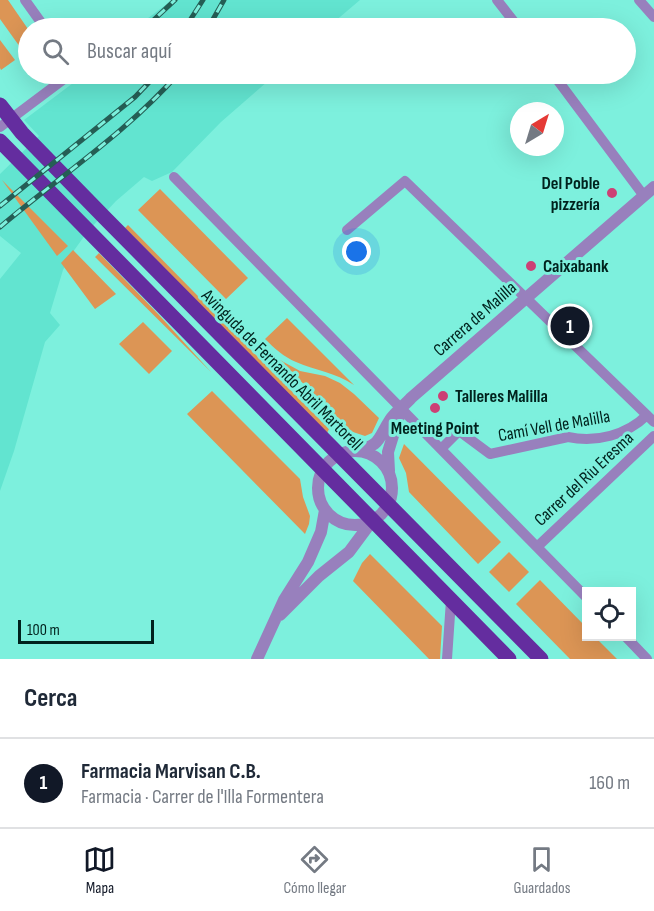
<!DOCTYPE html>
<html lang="es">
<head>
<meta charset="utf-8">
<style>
	body { margin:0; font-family:"Sofia Sans Condensed",sans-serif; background:#f2f2f3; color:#1f2937 }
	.controls { position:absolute; right:18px; bottom:18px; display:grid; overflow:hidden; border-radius:0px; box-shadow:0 6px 24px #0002 }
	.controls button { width:54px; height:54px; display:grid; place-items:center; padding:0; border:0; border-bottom:2px solid #e0e1e3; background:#fff; color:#1f2937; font:30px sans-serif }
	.compass { position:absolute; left:510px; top:102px; width:54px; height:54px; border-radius:50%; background:#fff; box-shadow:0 6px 24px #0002; rotate:38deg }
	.scale { position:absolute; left:18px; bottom:15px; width:136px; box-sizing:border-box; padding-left:6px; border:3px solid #00221d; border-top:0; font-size:16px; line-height:21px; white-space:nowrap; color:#00221d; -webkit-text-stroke:4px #7df0dd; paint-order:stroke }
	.you { position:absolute; left:357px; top:252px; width:21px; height:21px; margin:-15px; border:4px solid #fff; border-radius:50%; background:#1a73e8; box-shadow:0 0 0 9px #1a73e833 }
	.badge { display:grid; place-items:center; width:39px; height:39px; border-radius:50%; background:#111827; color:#fff; font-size:20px; font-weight:700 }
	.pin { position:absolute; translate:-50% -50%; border:3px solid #fff; box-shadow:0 2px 6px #0006 }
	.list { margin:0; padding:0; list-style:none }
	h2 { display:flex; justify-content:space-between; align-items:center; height:78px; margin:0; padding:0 24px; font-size:26px }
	h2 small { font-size:20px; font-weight:400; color:#747a83 }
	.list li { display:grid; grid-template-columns:39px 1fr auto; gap:18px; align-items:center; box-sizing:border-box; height:90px; padding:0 24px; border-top:2px solid #e0e1e3 }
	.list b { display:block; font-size:22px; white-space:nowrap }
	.list p { margin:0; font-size:20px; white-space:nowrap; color:#747a83 }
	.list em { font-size:20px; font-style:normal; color:#747a83 }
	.icon { flex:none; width:33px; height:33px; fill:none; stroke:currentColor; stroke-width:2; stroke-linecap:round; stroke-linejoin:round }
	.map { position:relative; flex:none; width:654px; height:659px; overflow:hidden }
	.search { position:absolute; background:#fff; box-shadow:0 6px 24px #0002; left:18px; right:18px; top:18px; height:66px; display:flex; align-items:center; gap:15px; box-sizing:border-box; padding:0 21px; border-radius:33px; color:#747a83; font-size:22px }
	.sheet { height:168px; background:#fff }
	nav { display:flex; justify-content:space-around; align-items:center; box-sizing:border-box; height:84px; border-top:2px solid #e0e1e3; background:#fff; font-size:16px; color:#747a83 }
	nav a { display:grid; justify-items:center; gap:3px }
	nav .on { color:#111827 }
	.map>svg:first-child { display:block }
</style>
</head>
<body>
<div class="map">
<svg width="654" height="659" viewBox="0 0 654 659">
	<rect width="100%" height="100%" fill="#7df0dd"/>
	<path fill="#62e4d0" d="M172,0H360L327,28H135Z
		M85,74H276L221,122L172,172L152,181L144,177L116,201L88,231L70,256L63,270L50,313L60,325L45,342L14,451L0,491V279L21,253L0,236V174L39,136L24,120Z"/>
	<path fill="#dc9555" d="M0,0H8L28,29V52L25,54L0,19Z
		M0,40L15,60L1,70L0,68Z
		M2,180L68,246L57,256Z
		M160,189L248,278L226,299L138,210Z
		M128,225L329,429L327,433L125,228Z
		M73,250L116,294L95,309L61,263Z
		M99,253L159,315L211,372L95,257Z
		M287,318L354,385C335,372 316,371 296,362C284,357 274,348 265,339Z
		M143,322L172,351L149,374L119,344Z
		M280,360L300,371L325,376L340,383L354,394L379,418L372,433L365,436L350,431Z
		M212,391L300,479L303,497L310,516L309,524L305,534L187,414Z
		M404,444L501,542L478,564L409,492L406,473L399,458Z
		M509,552L529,572L509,592L489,572Z
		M370,554L442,626L440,659H429L353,581L362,563Z
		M540,580L586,627V636L595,637L617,659H570L516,604Z"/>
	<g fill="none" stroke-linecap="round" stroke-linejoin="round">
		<path stroke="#9880bd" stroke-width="10" d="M25,0L45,28
			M497,0L519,28
			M639,0L654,17
			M553,74L644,196
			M482,78L487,74
			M0,127L64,79L68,74
			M174,177L586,597
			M347,230L405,181L654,422
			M441,449L459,431L490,454L568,437C596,443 627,435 647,415
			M537,547L654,436
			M625,636L647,659
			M447,659L451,600"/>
		<path stroke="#9880bd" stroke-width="12" d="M355,450C381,447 378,438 390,420C395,412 405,405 411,398L654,187
			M318 488a37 37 0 1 1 74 0a37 37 0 1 1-74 0Z
			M389,471L388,452L400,413
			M280,615L319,576L349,552L372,521
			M257,659L284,600L308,562L321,532L325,510"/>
		<path stroke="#642d9f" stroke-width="15" d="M0,105L22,133L104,217L541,659
			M0,141L509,659"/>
		<g stroke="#255e55" stroke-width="5">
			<path id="rail" d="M145,28L175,0
				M185,28L203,0
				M208,28L224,0
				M89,78L95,74
				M0,206L135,97L157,74
				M0,227C60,176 126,133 178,74"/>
		</g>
		<use href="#rail" stroke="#7df0dd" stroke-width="3" stroke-dasharray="9" stroke-linecap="butt"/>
	</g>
	<g fill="#cc4075" stroke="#7df0dd" stroke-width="2">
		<circle cx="612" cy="193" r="6"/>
		<circle cx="531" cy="266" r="6"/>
		<circle cx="443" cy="396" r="6"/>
		<circle cx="435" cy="408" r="6"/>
	</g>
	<g text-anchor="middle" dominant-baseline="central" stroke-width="6" stroke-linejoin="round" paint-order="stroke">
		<g font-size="18" font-weight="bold" fill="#00221d" stroke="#7df0dd" text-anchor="start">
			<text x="600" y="183" text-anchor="end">Del Poble<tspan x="600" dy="21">pizzería</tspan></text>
			<text x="543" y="266">Caixabank</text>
			<text x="455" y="396">Talleres Malilla</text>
			<text x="435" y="428" text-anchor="middle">Meeting Point</text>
		</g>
		<g font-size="18" fill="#00221d" stroke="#7df0dd">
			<text transform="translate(475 319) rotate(-41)">Carrera de Malilla</text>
			<text transform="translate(282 370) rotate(45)">Avinguda de Fernando Abril Martorell</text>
			<text transform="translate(554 426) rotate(-10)">Camí Vell de Malilla</text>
			<text transform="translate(584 479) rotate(-43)">Carrer del Riu Eresma</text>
		</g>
	</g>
</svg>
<div class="controls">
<button><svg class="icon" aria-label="locate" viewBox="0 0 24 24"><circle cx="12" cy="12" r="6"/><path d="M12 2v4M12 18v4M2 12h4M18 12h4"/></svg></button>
</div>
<svg class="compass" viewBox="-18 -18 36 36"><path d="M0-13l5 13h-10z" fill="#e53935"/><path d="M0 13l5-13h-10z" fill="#747a83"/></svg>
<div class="scale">100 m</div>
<div class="you"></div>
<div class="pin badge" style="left:570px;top:326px">1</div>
<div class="search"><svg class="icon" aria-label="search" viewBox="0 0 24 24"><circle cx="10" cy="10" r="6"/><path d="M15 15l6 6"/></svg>Buscar aquí</div>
</div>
<section class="sheet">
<h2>Cerca<small></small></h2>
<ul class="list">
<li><span class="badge">1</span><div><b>Farmacia Marvisan C.B.</b><p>Farmacia · Carrer de l'Illa Formentera</p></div><em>160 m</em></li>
</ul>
</section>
<nav>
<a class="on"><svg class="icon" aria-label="map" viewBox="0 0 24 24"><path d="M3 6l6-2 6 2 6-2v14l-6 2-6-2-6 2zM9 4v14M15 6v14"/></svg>Mapa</a>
<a><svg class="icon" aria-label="directions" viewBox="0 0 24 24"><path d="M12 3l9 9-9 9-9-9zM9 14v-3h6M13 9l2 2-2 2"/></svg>Cómo llegar</a>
<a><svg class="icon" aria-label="saved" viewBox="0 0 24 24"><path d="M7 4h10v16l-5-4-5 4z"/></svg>Guardados</a>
</nav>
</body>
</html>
